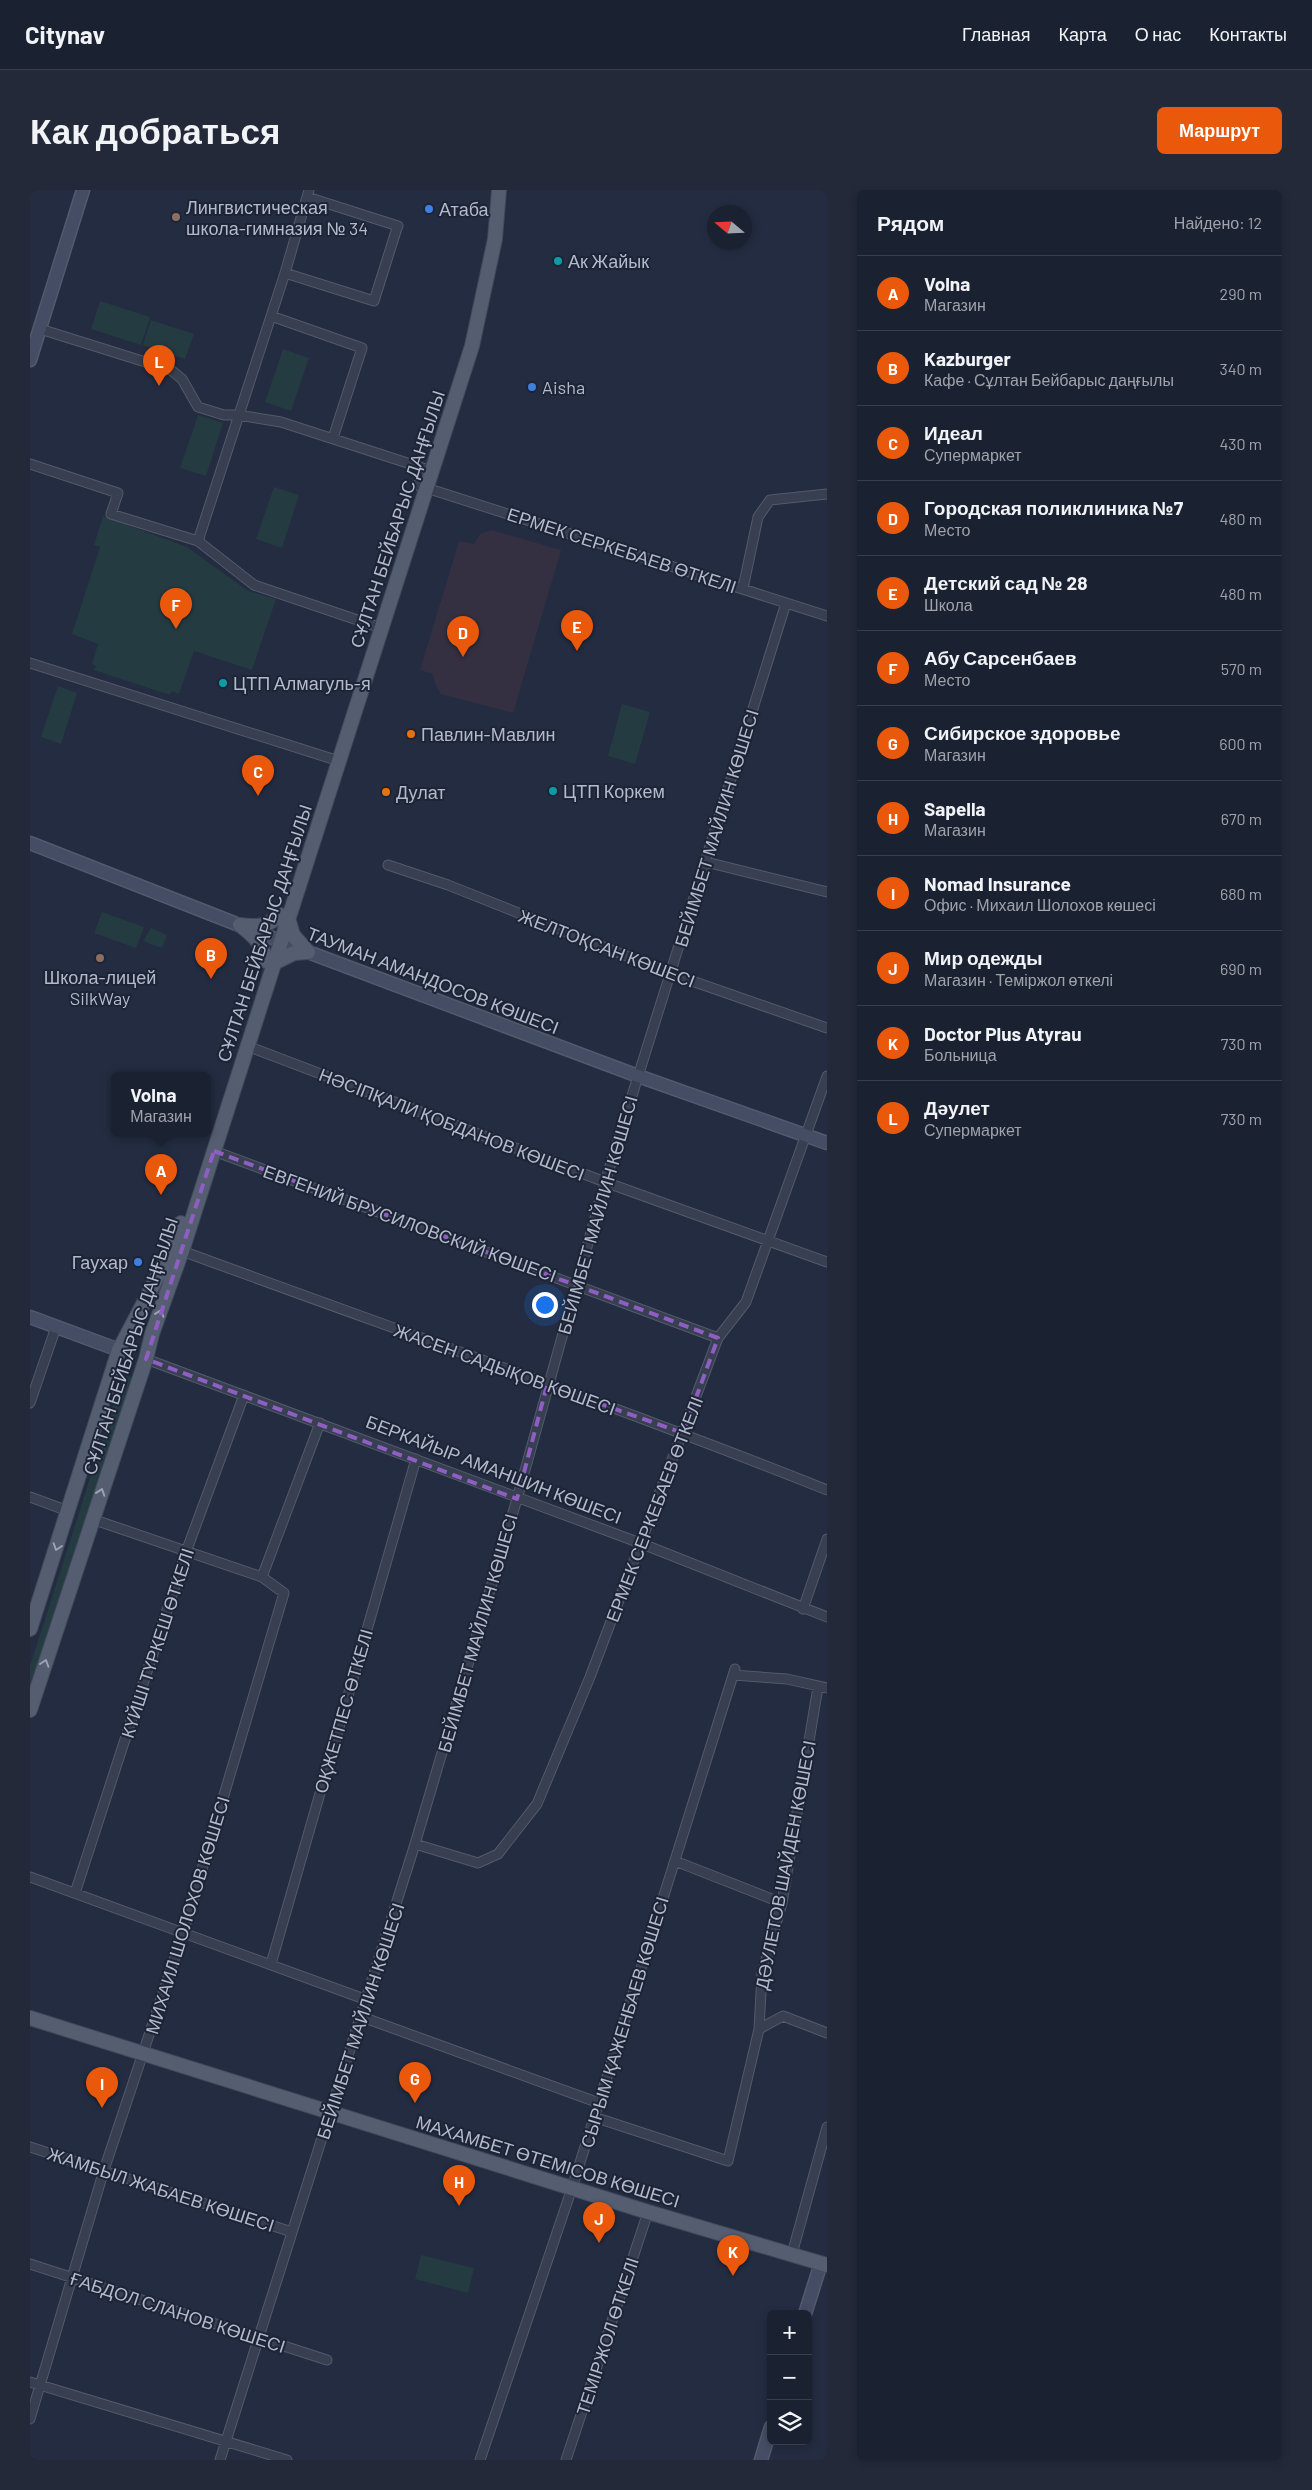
<!DOCTYPE html>
<html lang="ru">
<head>
<meta charset="utf-8">
<style>
	body { margin:0; font-family:Barlow,sans-serif; background:#232939; color:#f1f3f6 }
	.controls { position:absolute; right:15px; bottom:15px; display:grid; overflow:hidden; border-radius:8px; box-shadow:0 2px 8px #0003 }
	.controls button { width:45px; height:45px; display:grid; place-items:center; padding:0; border:0; border-bottom:1px solid #383e4d; background:#1a2131; color:#f1f3f6; font:25px sans-serif }
	.compass { position:absolute; left:677px; top:15px; width:45px; height:45px; border-radius:50%; background:#1a2131; box-shadow:0 2px 8px #0003; rotate:289deg }
	.you { position:absolute; left:514px; top:1114px; width:18px; height:18px; margin:-12px; border:4px solid #fff; border-radius:50%; background:#1a73e8; box-shadow:0 0 0 8px #1a73e833 }
	.badge { display:grid; place-items:center; width:32px; height:32px; border-radius:50%; background:#ea580c; color:#fff; font-size:16px; font-weight:700 }
	.pin { position:absolute; translate:-50% -41px; filter:drop-shadow(0 1px 2px #0008) }
	.pin::after { content:''; position:absolute; top:26px; width:18px; height:15px; background:inherit; clip-path:polygon(0 0,100% 0,50% 100%) }
	.popup { position:absolute; left:81px; top:882px; width:100px; height:65px; box-sizing:border-box; display:grid; place-content:center; border-radius:8px; background:#1a2131; filter:drop-shadow(0 1px 4px #0005); font-size:16px; white-space:nowrap; color:#9fa3ab }
	.popup b { font-size:19px; color:#f1f3f6 }
	.popup::after { content:''; position:absolute; left:50%; top:100%; margin-left:-10px; border:10px solid transparent; border-top-color:#1a2131 }
	.list { margin:0; padding:0; list-style:none }
	h2 { display:flex; justify-content:space-between; align-items:center; height:65px; margin:0; padding:0 20px; font-size:21px }
	h2 small { font-size:16px; font-weight:400; color:#9fa3ab }
	.list li { display:grid; grid-template-columns:32px 1fr auto; gap:15px; align-items:center; box-sizing:border-box; height:75px; padding:0 20px; border-top:1px solid #383e4d }
	.list b { display:block; font-size:19px; white-space:nowrap }
	.list p { margin:0; font-size:16px; white-space:nowrap; color:#9fa3ab }
	.list em { font-size:16px; font-style:normal; color:#9fa3ab }
	.icon { flex:none; width:28px; height:28px; fill:none; stroke:currentColor; stroke-width:2; stroke-linecap:round; stroke-linejoin:round }
	.map { position:relative; flex:none; width:797px; height:2270px; overflow:hidden; border-radius:8px }
	header { display:flex; align-items:center; gap:30px; box-sizing:border-box; height:70px; padding:0 25px; background:#1a2131; border-bottom:1px solid #383e4d }
	header strong { font-size:24px }
	nav { display:flex; gap:28px; margin-inline-start:auto; font-size:18px }
	.intro { display:flex; align-items:center; justify-content:space-between; box-sizing:border-box; height:120px; padding:0 30px }
	h1 { margin:0; font-size:35px }
	.button { padding:12px 22px; border-radius:8px; background:#ea580c; color:#fff; font-size:18px; font-weight:700 }
	main { display:flex; gap:30px; padding:0 30px }
	aside { flex:1; background:#1a2131; border-radius:8px; box-shadow:0 2px 8px #0003 }
	.map>svg:first-child { display:block }
</style>
</head>
<body>
<header>
<strong>Citynav</strong>
<nav><a>Главная</a><a>Карта</a><a>О нас</a><a>Контакты</a></nav>
</header>
<div class="intro"><h1>Как добраться</h1><a class="button">Маршрут</a></div>
<main>
<div class="map">
<svg width="797" height="2270" viewBox="0 0 797 2270">
	<rect width="100%" height="100%" fill="#232c41"/>
	<path fill="#343041" d="M461,340L531,360L483,523L411,504L405,494L403,484L390,480L429,351L444,354L450,344Z"/>
	<path fill="#253b42" d="M70,111L120,127L111,155L61,139Z
		M121,130L164,144L155,169L113,155Z
		M253,159L279,168L261,221L235,212Z
		M168,225L193,233L176,286L150,278Z
		M244,297L269,305L252,358L226,349Z
		M73,326L157,357L218,401L246,409L222,480L164,461L149,504L142,501L140,505L64,480L66,476L62,474L68,454L42,444L70,357L64,355Z
		M28,496L47,503L31,554L11,547Z
		M592,514L620,522L605,574L578,566Z
		M72,722L114,737L106,758L64,743Z
		M121,738L137,745L132,758L113,751Z
		M93,1185L102,1188L0,1506V1476Z
		M391,2065L444,2078L438,2103L385,2089Z"/>
	<g fill="none" stroke-linecap="round" stroke-linejoin="round">
		<g stroke="#525a6b" stroke-width="11">
			<path id="street" d="M255,83L344,111L367,38L368,36L277,7
				M241,126L332,158L303,248
				M10,139L141,180L152,189L168,217L194,225H208L251,232L402,281
				M0,274L88,303L81,324L168,351L224,395L351,438
				M387,295L797,426
				M168,351L255,83L279,0
				M713,398L728,327L740,310L797,304
				M0,473L309,571
				M676,672L797,702
				M358,675L418,695L642,784L797,838
				M217,856L575,992L797,1072
				M184,961L688,1148
				M152,1061C367,1140 584,1215 797,1300
				M116,1169L610,1353L797,1427
				M0,1213L26,1137
				M0,1307L38,1321
				M62,1329L232,1387
				M773,1419L797,1349
				M703,1485L757,1489L797,1498
				M385,1654L448,1673L468,1664L507,1614L560,1487L688,1148L716,1112L797,886
				M645,1671L752,1713
				M0,1687L337,1810
				M45,1703L156,1362L214,1205
				M241,1774L386,1269
				M332,1827L569,1913
				M729,1839L753,1826L797,1843
				M564,1927L698,1971L729,1839L732,1784L752,1713L788,1497
				M0,1957L262,2042
				M762,2064L797,1937
				M0,2074L297,2170
				M0,2192L257,2270
				M0,2229L74,1980L153,1743L254,1403L232,1387L290,1233
				M190,2270L385,1654L487,1309L575,992L756,413
				M450,2270L542,1998L705,1479
				M536,2270L618,2022"/>
		</g>
		<g stroke="#525a6b" stroke-width="15">
			<path id="secondary" d="M0,170L53,0
				M0,653L278,762L608,886L797,953
				M0,1127L89,1160
				M775,2124L791,2073
				M731,2270L741,2237"/>
		</g>
		<g stroke="#404859" stroke-width="16">
			<path id="primary" d="M258,728L263,745L278,762
				M210,735C224,746 232,753 236,771
				M210,735C227,737 237,737 250,725
				M244,773L264,763L278,762
				M0,1439L89,1160L142,1059L151,1033
				M0,1520L116,1169L122,1144L152,1061L442,156L465,49L469,0
				M0,1828L618,2022L797,2075"/>
		</g>
		<use href="#street" stroke="#373f50" stroke-width="9"/>
		<use href="#secondary" stroke="#454d64" stroke-width="12"/>
		<use href="#primary" stroke="#555d71" stroke-width="14"/>
	</g>
	<defs><path id="oneway-chevron" d="M-2-3.5L2.5 0L-2 3.5" fill="none" stroke-width="1.6" stroke-linecap="round" stroke-linejoin="round" transform="scale(1.25)"/></defs>
	<g stroke="#9ca3b4">
		<use href="#oneway-chevron" transform="translate(130 1123) rotate(-71)"/>
		<use href="#oneway-chevron" transform="translate(71 1302) rotate(-71)"/>
		<use href="#oneway-chevron" transform="translate(27 1357) rotate(108)"/>
		<use href="#oneway-chevron" transform="translate(15 1473) rotate(-72)"/>
	</g>
	<path fill="none" stroke="#8f5ec3" stroke-width="4" stroke-dasharray="10 6" stroke-linejoin="round" d="M184,961L688,1148L653,1243L517,1195L487,1309L116,1169Z"/>
	<g fill="#3f7fe0" stroke="#1c2436" stroke-width="2">
		<circle cx="399" cy="19" r="5"/>
		<circle cx="502" cy="197" r="5"/>
		<circle cx="108" cy="1072" r="5"/>
	</g>
	<g fill="#8d6e63" stroke="#1c2436" stroke-width="2">
		<circle cx="146" cy="27" r="5"/>
		<circle cx="70" cy="768" r="5"/>
	</g>
	<g fill="#0f9aa8" stroke="#1c2436" stroke-width="2">
		<circle cx="528" cy="71" r="5"/>
		<circle cx="193" cy="493" r="5"/>
		<circle cx="523" cy="601" r="5"/>
	</g>
	<g fill="#e8710a" stroke="#1c2436" stroke-width="2">
		<circle cx="381" cy="544" r="5"/>
		<circle cx="356" cy="602" r="5"/>
	</g>
	<g text-anchor="middle" dominant-baseline="central" stroke-width="4" stroke-linejoin="round" paint-order="stroke">
		<g font-size="18" fill="#b3bacb" stroke="#1c2436" text-anchor="start">
			<text x="156" y="17">Лингвистическая<tspan x="156" dy="21">школа-гимназия № 34</tspan></text>
			<text x="409" y="19">Атаба</text>
			<text x="538" y="71">Ак Жайык</text>
			<text x="512" y="197">Aisha</text>
			<text x="203" y="493">ЦТП Алмагуль-я</text>
			<text x="391" y="544">Павлин-Мавлин</text>
			<text x="533" y="601">ЦТП Коркем</text>
			<text x="366" y="602">Дулат</text>
			<text x="70" y="787" text-anchor="middle">Школа-лицей<tspan x="70" dy="21">SilkWay</tspan></text>
			<text x="98" y="1072" text-anchor="end">Гаухар</text>
		</g>
		<g font-size="18" fill="#b3bacb" stroke="#1c2436">
			<text transform="translate(367 329) rotate(-72)">СҰЛТАН БЕЙБАРЫС ДАҢҒЫЛЫ</text>
			<text transform="translate(592 360) rotate(18)">ЕРМЕК СЕРКЕБАЕВ ӨТКЕЛІ</text>
			<text transform="translate(686 638) rotate(-73)">БЕЙІМБЕТ МАЙЛИН КӨШЕСІ</text>
			<text transform="translate(234 743) rotate(-72)">СҰЛТАН БЕЙБАРЫС ДАҢҒЫЛЫ</text>
			<text transform="translate(577 758) rotate(21)">ЖЕЛТОҚСАН КӨШЕСІ</text>
			<text transform="translate(403 790) rotate(21)">ТАУМАН АМАНДОСОВ КӨШЕСІ</text>
			<text transform="translate(422 934) rotate(21)">НӘСІПҚАЛИ ҚОБДАНОВ КӨШЕСІ</text>
			<text transform="translate(567 1025) rotate(-74)">БЕЙІМБЕТ МАЙЛИН КӨШЕСІ</text>
			<text transform="translate(380 1033) rotate(20)">ЕВГЕНИЙ БРУСИЛОВСКИЙ КӨШЕСІ</text>
			<text transform="translate(100 1156) rotate(-72)">СҰЛТАН БЕЙБАРЫС ДАҢҒЫЛЫ</text>
			<text transform="translate(475 1179) rotate(20)">ЖАСЕН САДЫҚОВ КӨШЕСІ</text>
			<text transform="translate(464 1279) rotate(21)">БЕРКАЙЫР АМАНШИН КӨШЕСІ</text>
			<text transform="translate(624 1319) rotate(-69)">ЕРМЕК СЕРКЕБАЕВ ӨТКЕЛІ</text>
			<text transform="translate(447 1443) rotate(-74)">БЕЙІМБЕТ МАЙЛИН КӨШЕСІ</text>
			<text transform="translate(127 1453) rotate(-72)">КҮЙШІ ТҮРКЕШ ӨТКЕЛІ</text>
			<text transform="translate(313 1521) rotate(-74)">ОҚЖЕТПЕС ӨТКЕЛІ</text>
			<text transform="translate(755 1675) rotate(-79)">ДӘУЛЕТОВ ШАЙДЕН КӨШЕСІ</text>
			<text transform="translate(157 1725) rotate(-73)">МИХАИЛ ШОЛОХОВ КӨШЕСІ</text>
			<text transform="translate(330 1831) rotate(-72)">БЕЙІМБЕТ МАЙЛИН КӨШЕСІ</text>
			<text transform="translate(594 1832) rotate(-73)">СЫРЫМ ҚАЖЕНБАЕВ КӨШЕСІ</text>
			<text transform="translate(518 1971) rotate(17)">МАХАМБЕТ ӨТЕМІСОВ КӨШЕСІ</text>
			<text transform="translate(131 1999) rotate(18)">ЖАМБЫЛ ЖАБАЕВ КӨШЕСІ</text>
			<text transform="translate(148 2122) rotate(18)">ҒАБДОЛ СЛАНОВ КӨШЕСІ</text>
			<text transform="translate(577 2146) rotate(-72)">ТЕМІРЖОЛ ӨТКЕЛІ</text>
		</g>
	</g>
</svg>
<div class="controls">
<button>+</button>
<button>−</button>
<button><svg class="icon" aria-label="layers" viewBox="0 0 24 24"><path d="M12 4l9 5-9 5-9-5zM3 14l9 5 9-5"/></svg></button>
</div>
<svg class="compass" viewBox="-18 -18 36 36"><path d="M0-13l5 13h-10z" fill="#e53935"/><path d="M0 13l5-13h-10z" fill="#9fa3ab"/></svg>
<div class="you"></div>
<div class="pin badge" style="left:131px;top:1005px">A</div>
<div class="popup"><b>Volna</b>Магазин</div>
<div class="pin badge" style="left:181px;top:789px">B</div>
<div class="pin badge" style="left:228px;top:606px">C</div>
<div class="pin badge" style="left:433px;top:467px">D</div>
<div class="pin badge" style="left:547px;top:461px">E</div>
<div class="pin badge" style="left:146px;top:439px">F</div>
<div class="pin badge" style="left:385px;top:1913px">G</div>
<div class="pin badge" style="left:429px;top:2016px">H</div>
<div class="pin badge" style="left:72px;top:1918px">I</div>
<div class="pin badge" style="left:569px;top:2053px">J</div>
<div class="pin badge" style="left:703px;top:2086px">K</div>
<div class="pin badge" style="left:129px;top:196px">L</div>
</div>
<aside>
<h2>Рядом<small>Найдено: 12</small></h2>
<ul class="list">
<li><span class="badge">A</span><div><b>Volna</b><p>Магазин</p></div><em>290 m</em></li>
<li><span class="badge">B</span><div><b>Kazburger</b><p>Кафе · Сұлтан Бейбарыс даңғылы</p></div><em>340 m</em></li>
<li><span class="badge">C</span><div><b>Идеал</b><p>Супермаркет</p></div><em>430 m</em></li>
<li><span class="badge">D</span><div><b>Городская поликлиника №7</b><p>Место</p></div><em>480 m</em></li>
<li><span class="badge">E</span><div><b>Детский сад № 28</b><p>Школа</p></div><em>480 m</em></li>
<li><span class="badge">F</span><div><b>Абу Сарсенбаев</b><p>Место</p></div><em>570 m</em></li>
<li><span class="badge">G</span><div><b>Сибирское здоровье</b><p>Магазин</p></div><em>600 m</em></li>
<li><span class="badge">H</span><div><b>Sapella</b><p>Магазин</p></div><em>670 m</em></li>
<li><span class="badge">I</span><div><b>Nomad Insurance</b><p>Офис · Михаил Шолохов көшесі</p></div><em>680 m</em></li>
<li><span class="badge">J</span><div><b>Мир одежды</b><p>Магазин · Теміржол өткелі</p></div><em>690 m</em></li>
<li><span class="badge">K</span><div><b>Doctor Plus Atyrau</b><p>Больница</p></div><em>730 m</em></li>
<li><span class="badge">L</span><div><b>Дәулет</b><p>Супермаркет</p></div><em>730 m</em></li>
</ul>
</aside>
</main>
</body>
</html>
